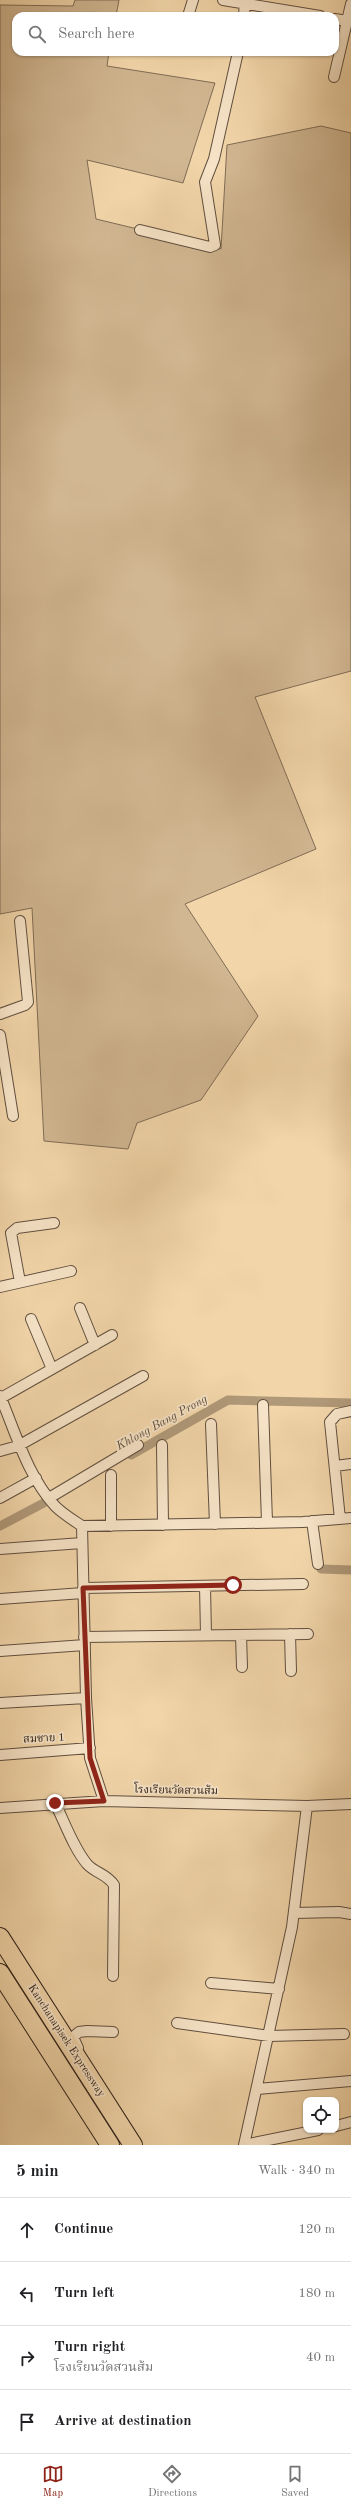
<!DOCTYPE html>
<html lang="en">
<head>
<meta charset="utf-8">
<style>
	body { margin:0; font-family:"Old Standard TT","Noto Serif Thai",serif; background:#f2f2f2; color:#202124 }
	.controls { position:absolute; right:12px; bottom:12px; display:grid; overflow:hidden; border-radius:8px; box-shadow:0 1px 3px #0004 }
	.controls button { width:36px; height:36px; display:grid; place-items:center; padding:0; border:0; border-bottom:1px solid #e0e0e0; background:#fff; color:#202124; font:20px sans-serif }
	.stop { position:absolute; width:12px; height:12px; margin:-9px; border:3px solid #8f2418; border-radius:50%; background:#fff }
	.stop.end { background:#8f2418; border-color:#fff; box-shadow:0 1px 4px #0008 }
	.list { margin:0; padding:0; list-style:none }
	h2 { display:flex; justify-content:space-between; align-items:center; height:52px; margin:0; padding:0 16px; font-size:17px }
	h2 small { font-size:13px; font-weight:400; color:#757577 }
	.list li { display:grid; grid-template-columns:26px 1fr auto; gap:12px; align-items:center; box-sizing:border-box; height:64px; padding:0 16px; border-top:1px solid #e0e0e0 }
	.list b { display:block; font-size:15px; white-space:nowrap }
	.list p { margin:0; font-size:13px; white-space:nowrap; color:#757577 }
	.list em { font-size:13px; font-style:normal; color:#757577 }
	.icon { flex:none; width:22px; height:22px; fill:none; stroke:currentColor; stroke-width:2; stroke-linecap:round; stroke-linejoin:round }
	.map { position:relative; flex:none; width:351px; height:2145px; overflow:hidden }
	.search { position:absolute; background:#fff; box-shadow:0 1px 3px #0004; left:12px; right:12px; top:12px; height:44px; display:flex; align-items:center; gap:10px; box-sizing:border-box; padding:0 14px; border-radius:12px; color:#757577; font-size:15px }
	.sheet { height:308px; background:#fff }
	nav { display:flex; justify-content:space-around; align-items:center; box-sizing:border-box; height:56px; border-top:1px solid #e0e0e0; background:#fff; font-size:11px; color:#757577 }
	nav a { display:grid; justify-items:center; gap:2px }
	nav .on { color:#8f2418 }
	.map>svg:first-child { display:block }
</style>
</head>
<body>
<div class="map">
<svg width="351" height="2145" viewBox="0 0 351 2145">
	<rect width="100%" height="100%" fill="#f2d6aa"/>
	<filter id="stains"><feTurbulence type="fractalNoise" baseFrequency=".005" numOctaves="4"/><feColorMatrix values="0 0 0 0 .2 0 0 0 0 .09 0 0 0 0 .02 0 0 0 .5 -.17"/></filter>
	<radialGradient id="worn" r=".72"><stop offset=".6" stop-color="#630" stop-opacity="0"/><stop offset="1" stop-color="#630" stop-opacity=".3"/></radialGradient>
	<path fill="#d1b792" stroke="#806c56" d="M75,0H119L116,16H16V52H109L107,66L215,83L183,183L87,160L96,219L221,249L227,145L321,126L351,133V671L255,697L316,849L185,904L258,1016L201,1100L137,1123L128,1149L44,1141L32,908L0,914V5L73,6Z"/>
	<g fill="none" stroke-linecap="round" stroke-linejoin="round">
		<path stroke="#b09979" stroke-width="9" d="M131,1455L228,1400L351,1403
			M0,1526L55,1497
			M321,1569L351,1570"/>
		<g stroke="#604f3f" stroke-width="12">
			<path id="street" d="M223,0L320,16
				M188,16L193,0
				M244,16L245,0
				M335,19L347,21
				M334,77L351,4
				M140,230L210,247L215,245L205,182L214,159L238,52
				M0,1014L25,1005L28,1002L20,921
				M0,1035L13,1116
				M20,1282L11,1233L17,1228L54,1223
				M0,1287L71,1271
				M80,1308L95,1345
				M31,1319L52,1369
				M0,1396C16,1433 27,1475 55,1506C63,1514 73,1520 82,1526L86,1698L90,1758L104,1801
				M1,1398L112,1335
				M263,1405L267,1522
				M211,1424L215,1524
				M162,1445L163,1525
				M0,1451L18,1446L143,1376
				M335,1466L351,1464
				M0,1498L36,1478
				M49,1498L138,1445
				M340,1519L330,1422L337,1414L351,1411
				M312,1521L318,1564
				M82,1526L303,1522L351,1518
				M111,1526V1475
				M0,1549L82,1543
				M205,1586L206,1635
				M83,1588L303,1584
				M0,1599L83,1593
				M290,1634L291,1671
				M241,1635L242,1667
				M84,1637L308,1634
				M0,1651L85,1645
				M0,1703L86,1698
				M0,1755L90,1748
				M55,1803C65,1823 73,1847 87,1864C95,1873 107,1874 114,1885L113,1976
				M307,1806L292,1927L244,2145L318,2130
				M0,1808L104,1801L307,1806L351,1804
				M294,1913L339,1912L351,1914
				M211,1983L279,1989
				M177,2023L269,2036L344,2034
				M78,2048L73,2037L79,2032L87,2031L113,2032
				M257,2089L351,2081
				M336,2126L351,2122"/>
		</g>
		<g stroke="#30221b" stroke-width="20">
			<path id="highway" d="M0,1937L133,2145
				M0,1973L110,2145"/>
		</g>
		<use href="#street" stroke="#f7e4c8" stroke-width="10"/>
		<use href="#highway" stroke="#f2d6aa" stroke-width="18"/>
	</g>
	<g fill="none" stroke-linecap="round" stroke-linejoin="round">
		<path stroke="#8f2418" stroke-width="5" d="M55,1803L104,1801L90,1758L83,1588L233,1585"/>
	</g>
	<g text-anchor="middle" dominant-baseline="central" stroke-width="3.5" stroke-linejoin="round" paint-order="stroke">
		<g font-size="11" fill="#30221b" stroke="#f7e4c8">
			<text transform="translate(44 1739) rotate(-3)">สมชาย 1</text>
			<text transform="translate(176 1791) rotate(1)">โรงเรียนวัดสวนส้ม</text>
			<text transform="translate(66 2041) rotate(57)">Kanchanapisek Expressway</text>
		</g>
		<g font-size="12" font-style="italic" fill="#5d4c3c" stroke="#f7e4c8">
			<text transform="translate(162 1423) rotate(-29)">Khlong Bang Prong</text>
		</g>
	</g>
	<rect width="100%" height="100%" filter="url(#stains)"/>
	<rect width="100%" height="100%" fill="url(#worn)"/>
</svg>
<div class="controls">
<button><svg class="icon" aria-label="locate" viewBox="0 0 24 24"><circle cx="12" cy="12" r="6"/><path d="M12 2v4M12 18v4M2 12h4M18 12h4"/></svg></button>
</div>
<div class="stop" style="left:233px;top:1585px"></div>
<div class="stop end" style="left:55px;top:1803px"></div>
<div class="search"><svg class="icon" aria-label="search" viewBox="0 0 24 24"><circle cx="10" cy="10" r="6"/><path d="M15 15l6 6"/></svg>Search here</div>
</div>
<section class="sheet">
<h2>5 min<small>Walk · 340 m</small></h2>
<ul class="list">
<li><svg class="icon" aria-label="ahead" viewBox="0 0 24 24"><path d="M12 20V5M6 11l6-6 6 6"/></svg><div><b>Continue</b></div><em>120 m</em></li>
<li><svg class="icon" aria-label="left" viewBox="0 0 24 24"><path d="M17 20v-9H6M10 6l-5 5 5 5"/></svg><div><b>Turn left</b></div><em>180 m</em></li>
<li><svg class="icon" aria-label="right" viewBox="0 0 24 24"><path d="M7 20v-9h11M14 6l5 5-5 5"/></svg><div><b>Turn right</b><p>โรงเรียนวัดสวนส้ม</p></div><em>40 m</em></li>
<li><svg class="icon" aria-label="arrive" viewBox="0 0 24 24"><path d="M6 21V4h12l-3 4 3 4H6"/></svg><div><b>Arrive at destination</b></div></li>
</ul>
</section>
<nav>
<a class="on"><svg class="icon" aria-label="map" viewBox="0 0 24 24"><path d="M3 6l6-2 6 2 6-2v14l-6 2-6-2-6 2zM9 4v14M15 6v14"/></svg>Map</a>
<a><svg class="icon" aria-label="directions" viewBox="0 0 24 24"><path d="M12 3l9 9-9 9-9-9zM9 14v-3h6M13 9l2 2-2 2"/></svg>Directions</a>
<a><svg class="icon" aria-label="saved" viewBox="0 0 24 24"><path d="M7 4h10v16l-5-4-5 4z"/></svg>Saved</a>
</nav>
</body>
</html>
